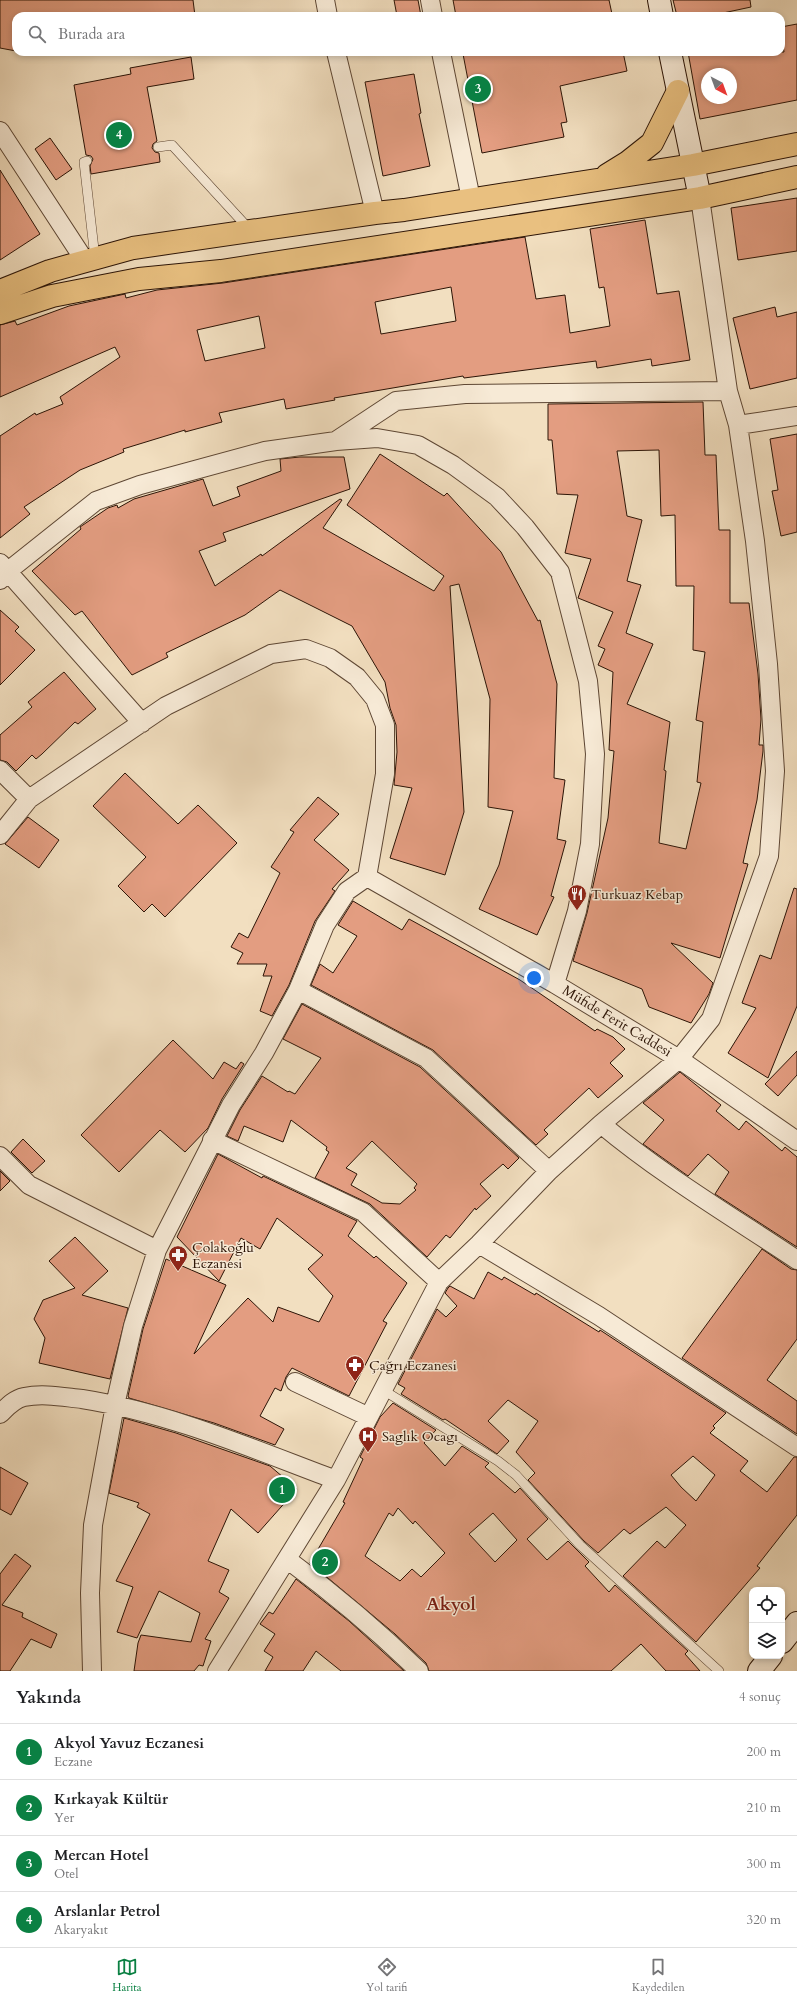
<!DOCTYPE html>
<html lang="tr">
<head>
<meta charset="utf-8">
<style>
	body { margin:0; font-family:Cardo,serif; background:#f6f6f6; color:#202124 }
	.controls { position:absolute; right:12px; bottom:12px; display:grid; overflow:hidden; border-radius:8px; box-shadow:0 2px 6px #0003 }
	.controls button { width:36px; height:36px; display:grid; place-items:center; padding:0; border:0; border-bottom:1px solid #e0e0e0; background:#fff; color:#202124; font:20px sans-serif }
	.compass { position:absolute; left:701px; top:68px; width:36px; height:36px; border-radius:50%; background:#fff; box-shadow:0 2px 6px #0003; rotate:139deg }
	.you { position:absolute; left:534px; top:978px; width:14px; height:14px; margin:-10px; border:3px solid #fff; border-radius:50%; background:#1a73e8; box-shadow:0 0 0 6px #1a73e833 }
	.badge { display:grid; place-items:center; width:26px; height:26px; border-radius:50%; background:#0b8043; color:#fff; font-size:13px; font-weight:700 }
	.pin { position:absolute; translate:-50% -50%; border:2px solid #fff; box-shadow:0 1px 4px #0006 }
	.list { margin:0; padding:0; list-style:none }
	h2 { display:flex; justify-content:space-between; align-items:center; height:52px; margin:0; padding:0 16px; font-size:17px }
	h2 small { font-size:13px; font-weight:400; color:#757577 }
	.list li { display:grid; grid-template-columns:26px 1fr auto; gap:12px; align-items:center; box-sizing:border-box; height:56px; padding:0 16px; border-top:1px solid #e0e0e0 }
	.list b { display:block; font-size:15px; white-space:nowrap }
	.list p { margin:0; font-size:13px; white-space:nowrap; color:#757577 }
	.list em { font-size:13px; font-style:normal; color:#757577 }
	.icon { flex:none; width:22px; height:22px; fill:none; stroke:currentColor; stroke-width:2; stroke-linecap:round; stroke-linejoin:round }
	.map { position:relative; flex:none; width:797px; height:1671px; overflow:hidden }
	.search { position:absolute; background:#fff; box-shadow:0 2px 6px #0003; left:12px; right:12px; top:12px; height:44px; display:flex; align-items:center; gap:10px; box-sizing:border-box; padding:0 14px; border-radius:12px; color:#757577; font-size:15px }
	.sheet { height:276px; background:#fff }
	nav { display:flex; justify-content:space-around; align-items:center; box-sizing:border-box; height:56px; border-top:1px solid #e0e0e0; background:#fff; font-size:11px; color:#757577 }
	nav a { display:grid; justify-items:center; gap:2px }
	nav .on { color:#0b8043 }
	.map>svg:first-child { display:block }
</style>
</head>
<body>
<div class="map">
<svg width="797" height="1671" viewBox="0 0 797 1671">
	<rect width="100%" height="100%" fill="#f2dfc0"/>
	<filter id="stains"><feTurbulence type="fractalNoise" baseFrequency=".005" numOctaves="4"/><feColorMatrix values="0 0 0 0 .2 0 0 0 0 .09 0 0 0 0 .02 0 0 0 .5 -.17"/></filter>
	<radialGradient id="worn" r=".72"><stop offset=".6" stop-color="#630" stop-opacity="0"/><stop offset="1" stop-color="#630" stop-opacity=".3"/></radialGradient>
	<path fill="#e39d81" stroke="#2c1406" fill-rule="evenodd" d="M0,0H193L195,16H16V51L0,48Z
		M394,0H418L421,16H397Z
		M453,0H609L612,14L601,16H456Z
		M673,0H750L751,7L709,16H677Z
		M797,24V100L700,119L688,52H784L781,27ZM707,74H731V98H707Z
		M475,52H623L627,71L560,86L567,122L561,123L564,137L482,153L463,54Z
		M191,57L194,79L147,87L157,141L153,144L152,148L155,152L159,153L160,162L91,174L90,166L93,159L91,156L86,155L74,85L131,74L130,68Z
		M414,74L421,113L419,114L430,166L383,176L365,82Z
		M50,138L72,169L56,180L35,149Z
		M0,170L40,234L0,260Z
		M797,198V251L738,260L731,208Z
		M645,220L657,294L679,291L690,360L652,366L651,359L597,368L596,361L464,378L463,376L334,398L335,400L286,409L284,399L219,413L222,422L185,432V430L123,449L124,452L80,470L24,507L30,514L0,538V436L35,413L36,415L63,404L60,397L120,357L115,347L0,397V325L15,321L17,325L69,306L125,294L126,298L157,290L223,283L525,237L536,299L565,295L570,333L610,326L604,287L599,288L590,229ZM451,287L456,321L381,334L375,302ZM259,316L265,348L205,361L197,330Z
		M775,307L777,317L797,312V378L750,389L733,318Z
		M703,402L705,455H716L719,530H730V603H749L758,674L761,719L759,745H763V751L757,800L743,863L748,864L720,958L671,943L713,983L709,994L691,1023L649,1007L642,989L573,961L587,913L608,818L614,751L609,750L613,672L598,665L605,649L598,646L613,612L578,598L591,559L565,553L578,495L557,494L552,440H548V404ZM659,450L661,516L675,515L676,586H694L693,650L705,652L696,720L703,722L697,782L701,783L686,849L659,843L666,771L664,770L670,722L627,704L653,644L626,633L641,585L627,581L642,520L627,516L617,451Z
		M797,434V532L781,536L772,491L778,490L770,439Z
		M380,454L444,496L447,493L501,552L538,621L540,620L557,684L554,778L565,780L557,839L566,841L551,896L554,897L537,935L479,909L499,865L513,811L488,807L490,699L459,584L450,586L464,812L445,875L390,858L412,788L394,785L397,752L396,725L390,708L385,682L352,626L280,590L245,615L166,653L168,657L132,675L82,611L75,615L32,571L81,529L80,527L108,508L117,505L118,508L134,499L203,479L213,506L240,496L237,487L281,471L280,459L300,457H344L350,489L223,533L226,541L199,551L215,586L261,554L262,556L340,499L342,500L323,528L434,591L444,576L347,505Z
		M0,610L19,627L15,631L35,650L0,685Z
		M64,672L96,709L78,724L75,722L42,754L36,759L32,755L16,771L7,762L0,760V735L32,707L28,702Z
		M125,773L178,824L198,805L237,843L165,917L152,904L144,912L118,886L146,857L93,806Z
		M318,797L339,814L314,840L349,870L332,889L335,891L315,921L289,985L272,1016L260,1011L272,976H263L267,964H237L243,953L231,947L239,933L248,938L280,873L271,867L294,832L290,830Z
		M28,817L59,840L39,868L5,844Z
		M794,888L797,889V1006L768,1078L728,1053L756,1008L742,1003L760,955L771,959Z
		M353,901L402,930L409,919L520,980L595,1031L597,1029L613,1037L625,1049L610,1063L623,1076L598,1098L589,1088L544,1130L548,1134L536,1145L433,1050L311,985L320,964L333,973L357,936L338,925Z
		M302,1004L420,1067L519,1158L508,1169L503,1164L480,1184L491,1196L476,1210L475,1208L450,1238L446,1235L427,1257L370,1204L315,1178L329,1152L326,1150L327,1147L291,1120L283,1142L244,1126L238,1141L227,1136L240,1110L262,1076L288,1092L289,1091L295,1094L321,1058L283,1039ZM372,1141L417,1184L414,1188L416,1190L400,1204L382,1203L351,1185L357,1174L346,1168Z
		M173,1040L213,1079L224,1062L236,1069L241,1062L244,1064L222,1099L208,1128L185,1152L160,1130L119,1172L81,1135Z
		M797,1051V1075L778,1096L765,1084Z
		M680,1072L721,1105L716,1111L739,1130L746,1121L782,1151L785,1147L797,1157V1247L715,1194L729,1172L708,1154L688,1176L643,1144L664,1120L643,1103Z
		M23,1139L45,1161L32,1173L11,1152Z
		M218,1154L262,1178L263,1176L357,1221L348,1236L374,1258L376,1256L407,1283L383,1321L387,1323L349,1396L292,1368L286,1377L281,1391L275,1388L260,1416L284,1429L275,1445L214,1423L129,1398L128,1396L143,1329L166,1259L226,1285L194,1354L248,1298L273,1322L278,1307L319,1322L333,1296L308,1269L323,1255L277,1218L260,1249L241,1238L219,1281L177,1237Z
		M0,1171L10,1181L0,1191Z
		M75,1237L108,1271L82,1295L128,1308L110,1379L39,1363L45,1338L34,1319L43,1300L75,1288L49,1261Z
		M762,1249L791,1269L797,1270V1339L767,1380L797,1401V1434L682,1358Z
		M488,1272L502,1280L504,1277L535,1295L536,1293L599,1332L600,1330L726,1413L713,1426L715,1428L710,1433L748,1461L740,1471L767,1492L794,1457H797V1515L757,1566L760,1568L696,1642L623,1576L657,1541L665,1548L686,1525L666,1507L630,1534L624,1529L598,1553L584,1541L528,1480L535,1473L516,1452L538,1421L508,1400L488,1421L509,1441L497,1454L445,1419L443,1420L401,1394L405,1388L398,1384L437,1309L446,1317L457,1306L445,1293L448,1288L450,1286L474,1299ZM693,1456L715,1475L696,1501L681,1487L671,1475Z
		M393,1403L436,1430L424,1443L445,1466L462,1446L489,1463L485,1467L515,1493L520,1488L548,1519L527,1539L547,1560L568,1541L589,1562L585,1566L609,1592L615,1585L688,1651L685,1654L700,1671H666L641,1644L611,1671H429L426,1663L395,1634L310,1563L345,1503L343,1502L363,1459L360,1457L380,1417ZM398,1508L413,1524L415,1521L445,1553L421,1577L412,1569L400,1581L365,1556L389,1513L393,1516ZM493,1513L517,1540L495,1562L469,1534Z
		M124,1418L176,1433L270,1466L297,1489L258,1533L231,1509L208,1561L229,1570L219,1592L229,1598L205,1639L211,1641L203,1666L199,1665L194,1671H134L138,1643L141,1635L191,1642L200,1613L159,1591L137,1638L117,1632L133,1587L116,1581L150,1514L137,1507L139,1503L109,1493Z
		M0,1467L28,1483L11,1515L0,1509Z
		M15,1554L31,1566L2,1605L23,1613L22,1617L57,1634L51,1648L31,1639L10,1671H0V1574Z
		M296,1579L349,1621L404,1671H341L316,1651L303,1671H265L273,1657L264,1651L275,1634L260,1624L269,1612L273,1614Z"/>
	<g fill="none" stroke-linecap="round" stroke-linejoin="round">
		<g stroke="#5e4734" stroke-width="10">
			<path id="service" d="M158,147L172,145L250,230
				M87,161L84,162L95,258
				M383,1390L498,1461L516,1475L580,1545L719,1671"/>
		</g>
		<g stroke="#5e4734" stroke-width="20">
			<path id="minor" d="M325,0L328,16
				M430,0L433,16
				M336,52L375,213
				M441,52L471,199
				M0,131L85,261
				M738,425L797,416
				M337,440L396,401L465,394L728,391
				M0,563L142,723
				M0,580L8,571L96,501L140,485L265,451L336,441L377,438L418,445L453,465L497,497L525,527L560,572L588,681L595,754L590,844L577,911L555,984
				M0,770L29,799
				M0,835L29,799L166,706L271,654L306,649L330,658L357,677L375,699L385,725V774L367,877L347,891L325,925L298,990L264,1053L231,1105L157,1250L133,1326L115,1405L93,1525L90,1593L92,1671
				M367,877L555,984L679,1059L797,1141
				M298,990L426,1058L549,1171
				M601,1124C662,1175 731,1216 797,1260
				M212,1140L363,1212L439,1282
				M0,1156L29,1185L157,1250
				M479,1244L599,1316L797,1447
				M295,1382L369,1417
				M0,1414C7,1407 14,1399 24,1397C43,1393 63,1397 82,1399C170,1413 253,1449 336,1480
				M288,1560C334,1594 378,1631 419,1671
				M217,1671L336,1480L439,1282L479,1244L549,1171L601,1124L679,1059L711,1019L769,856L775,771L768,664L755,541L738,425L728,391L700,198"/>
		</g>
		<g stroke="#2c1406" stroke-width="24">
			<path id="secondary" d="M659,0L662,16
				M670,52L700,198
				M782,1642L797,1623
				M759,1671L771,1656"/>
		</g>
		<g stroke="#2c1406" stroke-width="24">
			<path id="primary" d="M607,175L628,162L652,143L678,91
				M0,291L50,271L133,248L375,213L404,210L693,165L797,144
				M0,313L52,296L139,279L221,271L700,198L797,177"/>
		</g>
		<use href="#service" stroke="#f7ead6" stroke-width="9"/>
		<use href="#minor" stroke="#f7ead6" stroke-width="18"/>
		<use href="#secondary" stroke="#f7ead6" stroke-width="22"/>
		<use href="#primary" stroke="#e9c080" stroke-width="22"/>
	</g>
	<defs>
		<g id="restaurant-pin" transform="scale(1)"><path d="M0 17L-7.5 6A9.5 9.5 0 1 1 7.5 6Z" fill="#8f2418" stroke="#f7ead6"/><path d="M-5-6h1v4h1v-4h1v4h1v-4h1v5L-1.5 .5V6h-2V.5L-5-1ZM5-6V6H3V1.5H1.5Q1.5-4 5-6Z" fill="#fff"/></g>
		<g id="pharmacy-pin" transform="scale(1)"><path d="M0 17L-7.5 6A9.5 9.5 0 1 1 7.5 6Z" fill="#8f2418" stroke="#f7ead6"/><path d="M-2-6h4v4h4v4h-4v4h-4v-4h-4v-4h4Z" fill="#fff"/></g>
		<g id="hospital-pin" transform="scale(1)"><path d="M0 17L-7.5 6A9.5 9.5 0 1 1 7.5 6Z" fill="#8f2418" stroke="#f7ead6"/><path d="M-5-5h3v3.5h4V-5h3V5h-3V1.5h-4V5h-3Z" fill="#fff"/></g>
	</defs>
	<g fill-rule="evenodd">
		<use href="#restaurant-pin" x="577" y="894"/>
		<use href="#pharmacy-pin" x="178" y="1255"/>
		<use href="#pharmacy-pin" x="355" y="1365"/>
		<use href="#hospital-pin" x="368" y="1436"/>
	</g>
	<g text-anchor="middle" dominant-baseline="central" stroke-width="3" stroke-linejoin="round" paint-order="stroke">
		<g font-size="14" fill="#2c1406" stroke="#f7ead6" text-anchor="start">
			<text x="591" y="894">Turkuaz Kebap</text>
			<text x="192" y="1247">Çolakoğlu<tspan x="192" dy="16">Eczanesi</tspan></text>
			<text x="369" y="1365">Çağrı Eczanesi</text>
			<text x="382" y="1436">Saglık Ocagı</text>
		</g>
		<g font-size="14" fill="#2c1406" stroke="#f7ead6">
			<text transform="translate(617 1021) rotate(31)">Müfide Ferit Caddesi</text>
		</g>
		<g font-size="18" font-weight="bold" fill="#7a1f14" stroke="#f7ead6">
			<text x="451" y="1604">Akyol</text>
		</g>
	</g>
	<rect width="100%" height="100%" filter="url(#stains)"/>
	<rect width="100%" height="100%" fill="url(#worn)"/>
</svg>
<div class="controls">
<button><svg class="icon" aria-label="locate" viewBox="0 0 24 24"><circle cx="12" cy="12" r="6"/><path d="M12 2v4M12 18v4M2 12h4M18 12h4"/></svg></button>
<button><svg class="icon" aria-label="layers" viewBox="0 0 24 24"><path d="M12 4l9 5-9 5-9-5zM3 14l9 5 9-5"/></svg></button>
</div>
<svg class="compass" viewBox="-18 -18 36 36"><path d="M0-13l5 13h-10z" fill="#e53935"/><path d="M0 13l5-13h-10z" fill="#757577"/></svg>
<div class="you"></div>
<div class="pin badge" style="left:282px;top:1490px">1</div>
<div class="pin badge" style="left:325px;top:1562px">2</div>
<div class="pin badge" style="left:478px;top:89px">3</div>
<div class="pin badge" style="left:119px;top:135px">4</div>
<div class="search"><svg class="icon" aria-label="search" viewBox="0 0 24 24"><circle cx="10" cy="10" r="6"/><path d="M15 15l6 6"/></svg>Burada ara</div>
</div>
<section class="sheet">
<h2>Yakında<small>4 sonuç</small></h2>
<ul class="list">
<li><span class="badge">1</span><div><b>Akyol Yavuz Eczanesi</b><p>Eczane</p></div><em>200 m</em></li>
<li><span class="badge">2</span><div><b>Kırkayak Kültür</b><p>Yer</p></div><em>210 m</em></li>
<li><span class="badge">3</span><div><b>Mercan Hotel</b><p>Otel</p></div><em>300 m</em></li>
<li><span class="badge">4</span><div><b>Arslanlar Petrol</b><p>Akaryakıt</p></div><em>320 m</em></li>
</ul>
</section>
<nav>
<a class="on"><svg class="icon" aria-label="map" viewBox="0 0 24 24"><path d="M3 6l6-2 6 2 6-2v14l-6 2-6-2-6 2zM9 4v14M15 6v14"/></svg>Harita</a>
<a><svg class="icon" aria-label="directions" viewBox="0 0 24 24"><path d="M12 3l9 9-9 9-9-9zM9 14v-3h6M13 9l2 2-2 2"/></svg>Yol tarifi</a>
<a><svg class="icon" aria-label="saved" viewBox="0 0 24 24"><path d="M7 4h10v16l-5-4-5 4z"/></svg>Kaydedilen</a>
</nav>
</body>
</html>
